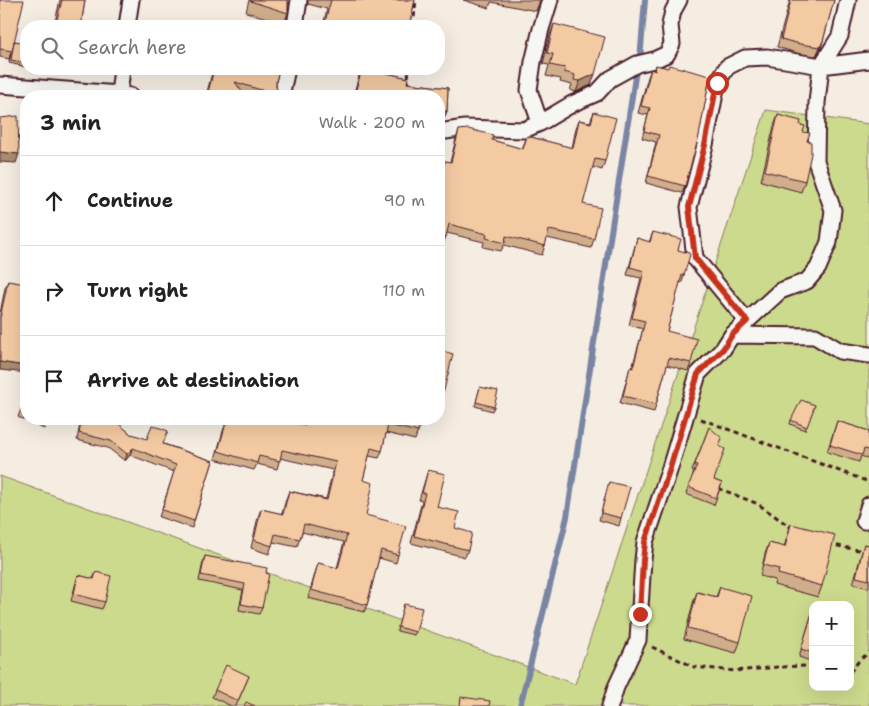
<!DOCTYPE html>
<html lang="en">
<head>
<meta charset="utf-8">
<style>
	body { margin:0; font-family:"Shantell Sans",sans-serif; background:#f6f6f6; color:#222 }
	.controls { position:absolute; right:15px; bottom:15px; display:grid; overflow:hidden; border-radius:10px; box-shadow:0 5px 20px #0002 }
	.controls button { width:45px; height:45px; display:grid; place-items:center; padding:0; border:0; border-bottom:1px solid #e0e0e0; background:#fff; color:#222; font:25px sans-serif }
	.stop { position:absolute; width:15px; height:15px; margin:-11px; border:4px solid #c8321e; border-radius:50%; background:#fff }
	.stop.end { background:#c8321e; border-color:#fff; box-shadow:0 1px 5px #0008 }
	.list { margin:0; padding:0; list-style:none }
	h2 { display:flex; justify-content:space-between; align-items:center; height:65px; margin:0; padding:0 20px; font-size:21px }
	h2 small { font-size:16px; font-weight:400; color:#767676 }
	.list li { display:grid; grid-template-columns:32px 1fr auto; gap:15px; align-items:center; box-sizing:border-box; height:90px; padding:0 20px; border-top:1px solid #e0e0e0 }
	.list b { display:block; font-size:19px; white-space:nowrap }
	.list em { font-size:16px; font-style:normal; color:#767676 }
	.icon { flex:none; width:28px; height:28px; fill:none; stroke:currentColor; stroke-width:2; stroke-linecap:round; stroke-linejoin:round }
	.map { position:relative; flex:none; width:869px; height:706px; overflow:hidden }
	.search { position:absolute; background:#fff; box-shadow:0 5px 20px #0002; left:20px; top:20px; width:425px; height:55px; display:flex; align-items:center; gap:12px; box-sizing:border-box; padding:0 18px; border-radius:20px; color:#767676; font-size:19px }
	.panel { position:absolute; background:#fff; box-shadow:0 5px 20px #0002; left:20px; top:90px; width:425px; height:335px; border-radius:20px }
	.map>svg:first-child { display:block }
</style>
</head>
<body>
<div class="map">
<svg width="869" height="706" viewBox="0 0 869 706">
	<rect width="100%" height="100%" fill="#f5ede2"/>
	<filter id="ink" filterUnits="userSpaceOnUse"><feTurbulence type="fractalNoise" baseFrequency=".02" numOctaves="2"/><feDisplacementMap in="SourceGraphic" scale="10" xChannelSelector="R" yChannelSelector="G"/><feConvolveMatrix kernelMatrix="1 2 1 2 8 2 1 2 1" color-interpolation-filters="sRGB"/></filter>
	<g filter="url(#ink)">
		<path fill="#ccda8d" stroke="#8b7c5c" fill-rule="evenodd" d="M766,110L869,124V706H0V476L575,684ZM813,605H850V687H813Z"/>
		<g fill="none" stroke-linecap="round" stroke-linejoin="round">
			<path stroke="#7a85a4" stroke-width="6" d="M520,706L567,517L637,64L640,60L645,0"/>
			<g stroke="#4a1f2b" stroke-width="19">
				<path id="street" d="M127,26L131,0
					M295,26L299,0
					M0,85L119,94L130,96
					M119,94L122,69
					M281,96L287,69
					M540,123L529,90L533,62L541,29L550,0
					M439,132L465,128L524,130L540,123L572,104L597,93L610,79L637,64L654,60L667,54L672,44L670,25L673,11L679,0
					M747,321L695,258L689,207L705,145L717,83L727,67L745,58L767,57L821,66L869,60
					M732,335L815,336L840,351L869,355
					M864,521L869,505
					M610,706L616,687L638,640L643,560L645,542L670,468L698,374L723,349L732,335L780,291L807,281L818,268L829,242L833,210L816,161L817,103L821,66L840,36L848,0"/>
			</g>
			<path stroke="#4a1f2b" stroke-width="3" stroke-dasharray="5 4" stroke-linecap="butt" d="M413,26L416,0
				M407,86L409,69
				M701,419L869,482
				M718,488L758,504L793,529
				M828,544L869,552
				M652,647L694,667L735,671L779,667L806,666L813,668
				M850,672L858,662L869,652"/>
			<use href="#street" stroke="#f6f6f2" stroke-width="15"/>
		</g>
		<path fill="#d1ae8b" stroke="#4a1f2b" d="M0,0L14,41L26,43V67L9,63L11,52L9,59L0,57Z
			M60,0H85L81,26H54Z
			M249,0H288V13L284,23L246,12Z
			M308,0H415L409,26H323L327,9L308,4Z
			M463,0H540L536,11L491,2L489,8Z
			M790,0H834L823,41L820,50L816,56L797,53L777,47Z
			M554,24L591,85L576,92L570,90L572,85L560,82L561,79L546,76L549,65L543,64L550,35Z
			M656,65L685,186L682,193L646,183L656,142L642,138L648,115L638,113L648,77L651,69L654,70Z
			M213,69H279L276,82L277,96H206Z
			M361,69H369L408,78L407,83L448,88L447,111L443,121H439V96H353Z
			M594,112L605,161L602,170L592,167L583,204L594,239L591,248L547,238L542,255L504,245L501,251L483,247L484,242L447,233L443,245L439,244V175H440L445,161L450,162L456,139L459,130L522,149L527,136L572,148L576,128L579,120L590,122Z
			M778,115L800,125L807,141L805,181L801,192L761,181L774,126Z
			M653,232L678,250L684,275L682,283L680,282L667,331L691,363L688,371L667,365L654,412L620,403L628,375L630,367L632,368L643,329L629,325L641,278L627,275L637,238L649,242Z
			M8,281L0,370V313L5,288Z
			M439,350L444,390L441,397H439Z
			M480,387L494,407L492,411L475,406Z
			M26,397V419H48L44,429L18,417Z
			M815,405L805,430L790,424L791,420Z
			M81,419H120L119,424L132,435L164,444L213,461L192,528L159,517L174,472L130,455L125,461L108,448L77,440Z
			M228,419H280L304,424L305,419H422L415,440L386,433L382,451L379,458L369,456L363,480L366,515L398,555L396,563L379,558L367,605L364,612L308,598L318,563L337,568L344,542L302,532L297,547L273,542L269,554L251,548L258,517L261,509L282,514L286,499L289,491L326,499L333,470L280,458L277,469L257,464L254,470L215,459L223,431L226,423H227Z
			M837,421L869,431V459L861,456L859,462L827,452Z
			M709,427L719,447L714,480L722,483L714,505L686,494L694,472L692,471Z
			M428,470L437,507L455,528L468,550L465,557L411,543L422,501L419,500Z
			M609,482L621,518L619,526L599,520Z
			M791,524L822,586L818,597L774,585L775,580L760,576L765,554L769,543L784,547Z
			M864,544L869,545V588L853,584Z
			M205,556L266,573L262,608L259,614L239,610L243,590L199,581L203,562Z
			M96,572L105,602L102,609L71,601L78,575L93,579Z
			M720,587L740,642L736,653L684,639L693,603L697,592L716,597Z
			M404,604L416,632L414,635L397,631Z
			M813,609V662L799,657Z
			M249,676L236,706H231L212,697L215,690Z"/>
		<path fill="#aa8d71" stroke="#4a1f2b" d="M56,23L78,26H55Z
			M823,41L820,50L816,56L820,47Z
			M595,74L591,85L576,92L580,81Z
			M439,111H447L443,121H439Z
			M0,152L19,154L16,163L0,162Z
			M0,362L26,366V373L0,370Z
			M133,448L130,455L125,461L127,454Z"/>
		<path fill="#f3caa2" stroke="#4a1f2b" d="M0,0H24L12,51L0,49Z
			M62,0H85L81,26L56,23Z
			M250,0H288V13L250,1Z
			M331,0H415L409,26H330L324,25Z
			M791,0H834L823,41L820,47L800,44L781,39Z
			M554,24L605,37L595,74L580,81L574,80L575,75L564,72L565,68L550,65L553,54L547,53Z
			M14,41L26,43V63L11,60Z
			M656,65L668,68L669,65L710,76L699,136L685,186L648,176L659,135L644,131L650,108L641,106L651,69L655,71Z
			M214,69H279L276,82V87L278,91L277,95L235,82L245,96H207Z
			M362,69H369L408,78L407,83L448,88L447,111H439V96H354Z
			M115,94L128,96H129H115Z
			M594,112L616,118L605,161L595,159L583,204L601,208L594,239L549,230L545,246L506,236L505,243L486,238L487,234L449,224L446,237L439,235V175H441L445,161L451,162L459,130L468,129L493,135L492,140L523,149L527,136L573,148L579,120L591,123Z
			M778,115L801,121L800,125L805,126L803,132L810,133L807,141L811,142V154L805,181L765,171Z
			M18,116L19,154L0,152V118Z
			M653,232L681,239L678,250L689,253L690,255L684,275H682L667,331L697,339L691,363L669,358L656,404L623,396L630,367L633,368L645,321L632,318L644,271L630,267L637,238L650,242Z
			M8,281L26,284V366L0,362V318Z
			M439,350L453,354L444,390L439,388Z
			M480,387L498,391L494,407L476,402Z
			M26,397V412L21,410Z
			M801,400L815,405L807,427L791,420Z
			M41,419H48L47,421Z
			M82,419H120L119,424L132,435V434L147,439L152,425L168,431L163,444L213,461L194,521L162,510L176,465L133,448L127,454L111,441L79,433Z
			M229,419H280L305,425L306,419H422L418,432L388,425L382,451L371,448L363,480L373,483L366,515L406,526L398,555L381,550L367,605L311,590L318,563L338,568L347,535L304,524L300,539L275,534L272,546L254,540L261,509L283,514L289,491L327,500L336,462L282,450L280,461L259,456L257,463L218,451L226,423L228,424Z
			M837,421L869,431V450L864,449L862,455L830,445Z
			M709,427L722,438L719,446L725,449L714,480L722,483L716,498L688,487L697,465L695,464Z
			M428,470L445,474L437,507L459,512L455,528L472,533L468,550L414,536L425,493H422Z
			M609,482L630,487L621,518L601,513Z
			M791,524L835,535L822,586L778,574L779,569L763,565L769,543L785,547Z
			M864,544L869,545V580L856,577Z
			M205,556L267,568L266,573L269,574L262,608L241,604L245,584L201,575Z
			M96,572L111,576L105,602L74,594L78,575L94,579Z
			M720,587L752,596L740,642L688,628L697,592L717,597Z
			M404,604L422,608L416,632L398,627Z
			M813,611V653L801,649Z
			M226,665L249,676L238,701L215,690Z
			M461,697L490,701L489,706H460Z
			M246,702L255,706H244Z"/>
	</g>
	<g fill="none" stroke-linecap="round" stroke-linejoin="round" filter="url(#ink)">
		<path stroke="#c8321e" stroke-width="6" d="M640,614L643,560L645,542L670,468L698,374L723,349L732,335L747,321L695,258L689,207L705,145L717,83"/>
	</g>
</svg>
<div class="controls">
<button>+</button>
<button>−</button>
</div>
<div class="stop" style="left:717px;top:83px"></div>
<div class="stop end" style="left:640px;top:614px"></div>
<div class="search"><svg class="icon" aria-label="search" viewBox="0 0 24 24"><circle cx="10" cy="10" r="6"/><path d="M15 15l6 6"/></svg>Search here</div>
<section class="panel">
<h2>3 min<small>Walk · 200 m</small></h2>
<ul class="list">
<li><svg class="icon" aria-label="ahead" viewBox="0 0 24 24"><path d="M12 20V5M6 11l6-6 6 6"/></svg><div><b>Continue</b></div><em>90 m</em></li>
<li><svg class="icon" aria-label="right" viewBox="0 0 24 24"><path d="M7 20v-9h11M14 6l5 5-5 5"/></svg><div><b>Turn right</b></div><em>110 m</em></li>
<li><svg class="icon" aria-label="arrive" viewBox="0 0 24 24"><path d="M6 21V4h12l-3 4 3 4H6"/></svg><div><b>Arrive at destination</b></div></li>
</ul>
</section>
</div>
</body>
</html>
